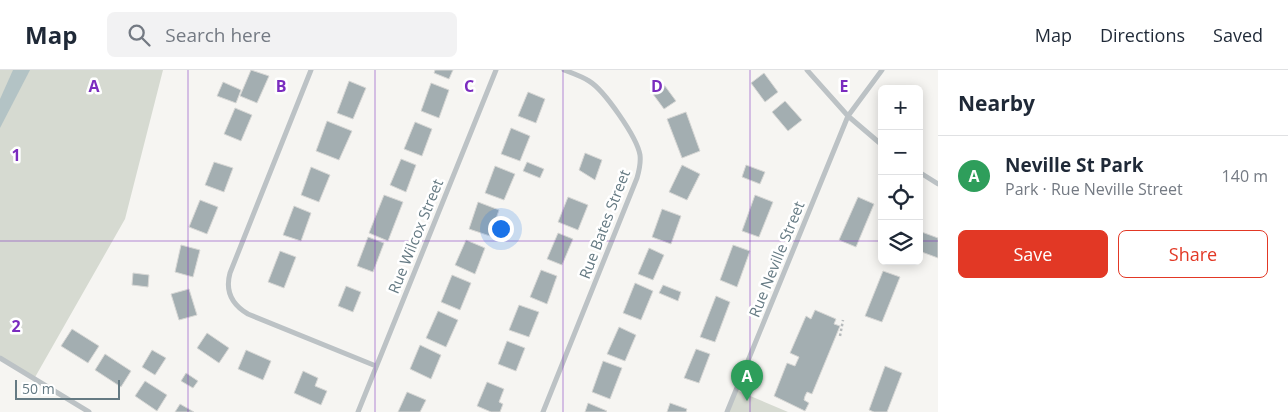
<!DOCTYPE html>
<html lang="en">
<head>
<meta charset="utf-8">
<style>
	body { margin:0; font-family:"Open Sans",sans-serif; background:#f2f2f3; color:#1f2937 }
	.controls { position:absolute; right:15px; top:15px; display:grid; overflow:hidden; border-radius:8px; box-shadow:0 2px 12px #0003 }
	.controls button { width:45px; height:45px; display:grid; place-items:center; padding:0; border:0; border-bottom:1px solid #e0e1e3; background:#fff; color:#1f2937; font:25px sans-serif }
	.scale { position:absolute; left:15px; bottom:12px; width:105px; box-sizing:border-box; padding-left:5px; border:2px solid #657a83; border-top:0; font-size:14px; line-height:18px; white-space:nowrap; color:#657a83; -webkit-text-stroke:4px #fff; paint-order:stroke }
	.you { position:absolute; left:500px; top:158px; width:18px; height:18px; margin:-12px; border:4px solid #fff; border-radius:50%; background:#1a73e8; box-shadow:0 0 0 8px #1a73e833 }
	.badge { display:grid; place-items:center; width:32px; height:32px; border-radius:50%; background:#e23825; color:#fff; font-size:16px; font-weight:700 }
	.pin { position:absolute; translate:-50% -41px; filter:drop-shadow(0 1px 2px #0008) }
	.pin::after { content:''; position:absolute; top:26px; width:18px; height:15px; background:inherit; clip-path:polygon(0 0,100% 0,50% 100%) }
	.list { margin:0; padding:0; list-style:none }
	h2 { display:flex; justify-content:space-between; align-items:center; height:65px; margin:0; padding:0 20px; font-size:21px }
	h2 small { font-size:16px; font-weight:400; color:#747a83 }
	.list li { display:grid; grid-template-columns:32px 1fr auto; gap:15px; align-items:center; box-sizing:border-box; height:80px; padding:0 20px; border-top:1px solid #e0e1e3 }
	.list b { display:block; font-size:19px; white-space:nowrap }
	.list p { margin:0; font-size:16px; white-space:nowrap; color:#747a83 }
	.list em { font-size:16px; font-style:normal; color:#747a83 }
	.actions { display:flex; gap:10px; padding:15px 20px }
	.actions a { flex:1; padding:11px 0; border:1px solid #e23825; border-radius:8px; text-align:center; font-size:18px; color:#e23825 }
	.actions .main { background:#e23825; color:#fff }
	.icon { flex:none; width:28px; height:28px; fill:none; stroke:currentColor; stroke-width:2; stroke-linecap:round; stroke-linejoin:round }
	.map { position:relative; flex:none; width:938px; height:342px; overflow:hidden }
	header { display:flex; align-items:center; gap:30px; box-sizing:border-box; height:70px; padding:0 25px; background:#fff; border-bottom:1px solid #e0e1e3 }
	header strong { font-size:24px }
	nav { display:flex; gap:28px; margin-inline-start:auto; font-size:18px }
	.search { width:350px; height:45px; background:#f2f2f3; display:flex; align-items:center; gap:12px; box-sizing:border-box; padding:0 18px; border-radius:8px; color:#747a83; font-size:19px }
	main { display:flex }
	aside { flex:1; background:#fff }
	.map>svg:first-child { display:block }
</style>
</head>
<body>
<header>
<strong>Map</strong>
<div class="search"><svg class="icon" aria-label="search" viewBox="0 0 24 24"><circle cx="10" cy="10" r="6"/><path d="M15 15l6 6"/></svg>Search here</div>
<nav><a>Map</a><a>Directions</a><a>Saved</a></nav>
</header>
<main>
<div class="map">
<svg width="938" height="342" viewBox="0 0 938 342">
	<rect width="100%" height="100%" fill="#f6f5f2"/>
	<path fill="#d6dad1" d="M0,0H163L125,149L34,309L0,288Z
		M736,320L788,342H727Z"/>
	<path fill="#b3c3c5" d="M13,0H30L0,58V29Z"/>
	<path fill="#a3aeb1" stroke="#d7d7d5" d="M251,0L269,6L257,33L240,26Z
		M435,0H453L449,9L434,3Z
		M764,3L778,22L765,32L751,13Z
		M349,11L366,18L353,49L337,43Z
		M223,12L241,20L236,33L217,26Z
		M662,12L676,31L664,39L650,20Z
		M431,13L449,20L439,48L421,41Z
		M528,22L545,29L536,53L518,46Z
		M785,31L802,50L788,61L772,42Z
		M235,38L252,45L241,71L224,64Z
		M686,42L700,81L682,88L667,49Z
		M327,51L352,61L339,90L316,81Z
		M415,52L432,59L422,86L404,79Z
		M511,58L530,66L520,91L501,84Z
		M585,83L602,90L595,110L579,100Z
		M401,89L416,95L406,122L390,115Z
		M214,92L233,98L224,122L205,115Z
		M527,92L544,99L540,108L523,101Z
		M682,95L700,104L687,130L669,122Z
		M746,95L765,102L760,114L742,107Z
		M495,96L515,104L504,130L485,123Z
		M311,97L330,105L319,132L301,125Z
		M384,125L403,132L388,171L369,163Z
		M755,125L773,132L759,167L742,161Z
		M568,127L588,135L578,160L558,152Z
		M858,127L874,134L856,177L839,170Z
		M200,130L218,137L207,164L189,157Z
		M478,132L499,140L490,166L469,159Z
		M294,136L311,143L301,171L283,165Z
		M662,139L681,146L671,174L652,167Z
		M919,161L938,168V188L919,181Z
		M558,163L573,169L562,195L547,189Z
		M368,167L384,173L373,202L357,196Z
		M466,170L485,178L475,204L455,195Z
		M181,175L200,180L193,207L175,202Z
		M733,175L750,181L737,217L720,210Z
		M649,178L664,185L653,210L638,204Z
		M280,181L296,187L284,218L268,212Z
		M541,200L557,206L547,234L530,227Z
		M883,201L900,207L882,252L865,246Z
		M133,203L149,205L148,217L132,215Z
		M452,205L471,213L460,240L441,232Z
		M635,213L653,221L641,250L623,243Z
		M663,215L681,222L678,231L659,223Z
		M346,216L361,222L353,242L338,236Z
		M189,219L197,245L179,250L171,224Z
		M716,226L730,232L715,272L700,267Z
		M519,235L539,242L529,267L509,260Z
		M815,240L836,249L834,254L840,256L812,324L807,322L805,326L804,330L809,333L805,341L774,326L787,293L795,296L799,287L790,283L806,246L811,249Z
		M438,241L458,250L446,277L426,268Z
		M619,257L636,265L625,291L607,284Z
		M72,259L99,276L88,293L61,276Z
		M207,263L229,278L219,293L197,278Z
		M507,271L525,278L516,301L498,294Z
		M420,275L441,285L431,309L410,299Z
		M696,279L710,284L699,313L684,308Z
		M152,280L166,288L155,305L142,297Z
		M246,280L271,291L263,310L238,299Z
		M105,284L131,301L121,317L95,300Z
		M603,291L622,298L610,329L592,322Z
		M885,296L902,303L887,342H874L869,340Z
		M303,301L318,308L315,316L327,321L321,335L294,323Z
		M186,303L198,311L193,318L181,311Z
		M145,311L167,325L157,341L135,326Z
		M487,312L504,319L499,332L503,334L500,342H491L477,336Z
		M407,322L426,330L420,342H398Z
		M588,333L607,341L606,342H585Z
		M670,333L687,339L686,342H667Z
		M180,334L194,342H175Z"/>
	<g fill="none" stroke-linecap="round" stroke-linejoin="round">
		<path stroke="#b7bbbd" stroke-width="2.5" stroke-dasharray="2.5 2.5" stroke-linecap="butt" d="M840,266L843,250"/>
		<path stroke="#bcc2c5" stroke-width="5" d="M311,0L230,203C225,221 231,234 248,244L376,296
			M807,0L848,46L882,75
			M919,102L938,114
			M0,288L89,342
			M358,342L496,0
			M543,342L637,108C639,101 641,93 640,85C637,67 604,20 589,11C581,6 572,3 564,0
			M727,342L848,46L882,0"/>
	</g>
	<path fill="none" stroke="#7b2cbf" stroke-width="1" stroke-opacity="0.55" d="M188,0V342M375,0V342M563,0V342M750,0V342M0,171H882M919,171H938"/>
	<g text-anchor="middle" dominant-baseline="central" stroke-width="5" stroke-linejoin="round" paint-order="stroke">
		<g font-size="15" fill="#657a83" stroke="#fff">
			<text transform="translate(604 154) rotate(-69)">Rue Bates Street</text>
			<text transform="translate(415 166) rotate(-68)">Rue Wilcox Street</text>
			<text transform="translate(776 189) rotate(-68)">Rue Neville Street</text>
		</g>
	</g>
	<g font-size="16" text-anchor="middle" font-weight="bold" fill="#7b2cbf" stroke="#fff" stroke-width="5" stroke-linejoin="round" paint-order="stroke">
		<text x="94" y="22">A</text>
		<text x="281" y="22">B</text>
		<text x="469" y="22">C</text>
		<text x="657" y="22">D</text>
		<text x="844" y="22">E</text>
		<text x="16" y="91">1</text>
		<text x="16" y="262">2</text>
	</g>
</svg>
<div class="controls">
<button>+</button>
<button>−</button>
<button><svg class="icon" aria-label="locate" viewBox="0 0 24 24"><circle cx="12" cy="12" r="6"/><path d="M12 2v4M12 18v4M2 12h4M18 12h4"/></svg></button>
<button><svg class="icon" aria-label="layers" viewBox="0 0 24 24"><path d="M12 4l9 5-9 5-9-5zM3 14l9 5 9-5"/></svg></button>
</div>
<div class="scale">50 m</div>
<div class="you"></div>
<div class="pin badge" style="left:747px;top:331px;background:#2e9e5b">A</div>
</div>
<aside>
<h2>Nearby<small></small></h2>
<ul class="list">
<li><span class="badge" style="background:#2e9e5b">A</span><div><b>Neville St Park</b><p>Park · Rue Neville Street</p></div><em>140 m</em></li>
</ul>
<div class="actions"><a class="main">Save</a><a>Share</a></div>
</aside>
</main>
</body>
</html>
